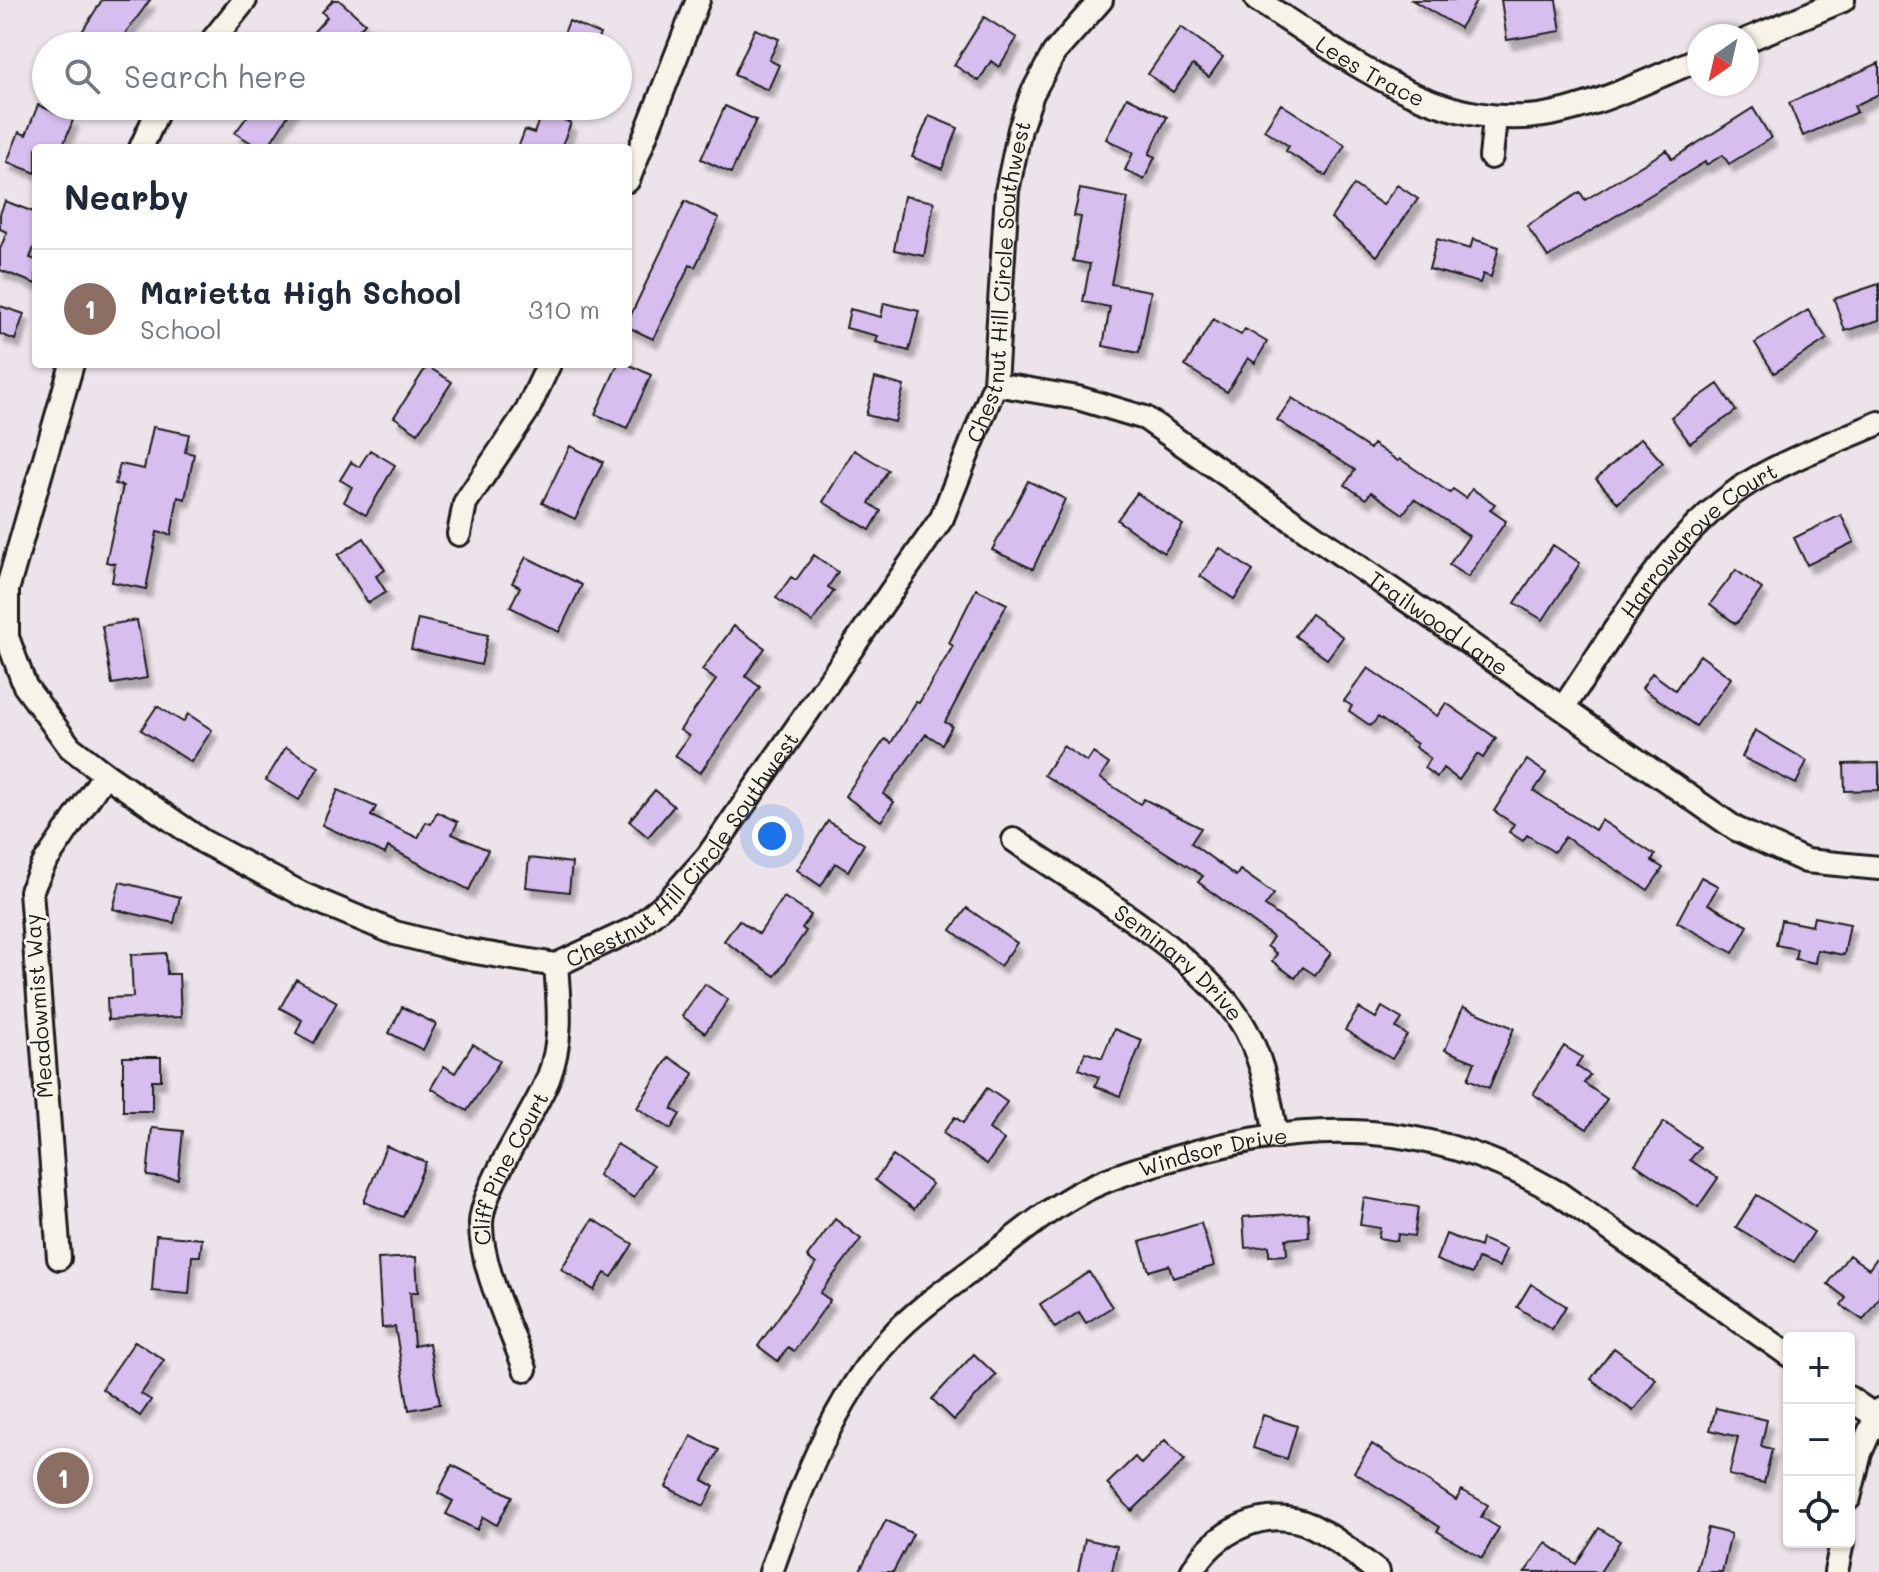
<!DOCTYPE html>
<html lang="en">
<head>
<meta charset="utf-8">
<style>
	body { margin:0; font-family:Mali,sans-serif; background:#f6f6f7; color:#1f2937 }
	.controls { position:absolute; right:24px; bottom:24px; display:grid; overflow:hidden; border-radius:8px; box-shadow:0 2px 6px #0004 }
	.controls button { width:72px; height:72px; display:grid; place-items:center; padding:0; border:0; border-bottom:2px solid #e0e1e3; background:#fff; color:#1f2937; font:40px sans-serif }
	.compass { position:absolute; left:1687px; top:24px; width:72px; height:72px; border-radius:50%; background:#fff; box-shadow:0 2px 6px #0004; rotate:214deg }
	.you { position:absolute; left:772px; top:836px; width:28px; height:28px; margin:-20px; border:6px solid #fff; border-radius:50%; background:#1a73e8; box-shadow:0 0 0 12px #1a73e833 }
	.badge { display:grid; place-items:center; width:52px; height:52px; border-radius:50%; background:#c8321e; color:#fff; font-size:26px; font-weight:700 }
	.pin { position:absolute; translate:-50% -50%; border:4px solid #fff; box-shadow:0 2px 8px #0006 }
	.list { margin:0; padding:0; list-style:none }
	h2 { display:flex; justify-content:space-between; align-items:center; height:104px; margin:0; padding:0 32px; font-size:34px }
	h2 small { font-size:26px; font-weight:400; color:#747a83 }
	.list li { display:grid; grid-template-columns:52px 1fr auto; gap:24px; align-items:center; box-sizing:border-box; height:120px; padding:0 32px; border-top:2px solid #e0e1e3 }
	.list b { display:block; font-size:30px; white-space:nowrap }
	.list p { margin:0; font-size:26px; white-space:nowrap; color:#747a83 }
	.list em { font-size:26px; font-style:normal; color:#747a83 }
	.icon { flex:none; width:44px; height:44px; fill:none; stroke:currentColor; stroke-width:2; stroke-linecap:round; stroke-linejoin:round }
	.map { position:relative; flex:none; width:1879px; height:1572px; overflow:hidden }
	.search { position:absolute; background:#fff; box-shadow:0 2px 6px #0004; left:32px; top:32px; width:600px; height:88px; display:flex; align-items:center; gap:20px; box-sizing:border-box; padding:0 28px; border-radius:44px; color:#747a83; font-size:30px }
	.panel { position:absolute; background:#fff; box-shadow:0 2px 6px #0004; left:32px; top:144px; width:600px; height:224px; border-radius:8px }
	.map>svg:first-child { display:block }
</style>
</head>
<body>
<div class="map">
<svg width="1879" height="1572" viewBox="0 0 1879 1572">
	<defs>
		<filter id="shadow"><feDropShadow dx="5" dy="8" stdDeviation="2" flood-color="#0004"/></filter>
	</defs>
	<rect width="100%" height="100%" fill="#ede3ea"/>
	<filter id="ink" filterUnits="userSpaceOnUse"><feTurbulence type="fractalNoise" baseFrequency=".0125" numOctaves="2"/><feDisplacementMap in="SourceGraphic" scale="16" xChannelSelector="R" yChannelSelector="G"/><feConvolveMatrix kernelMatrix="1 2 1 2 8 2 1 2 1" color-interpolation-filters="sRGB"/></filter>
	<g filter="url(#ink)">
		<path fill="#d6beee" stroke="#1c1c1c" stroke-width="2" filter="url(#shadow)" d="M102,0H150L116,46H73Z
			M333,0H339L365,23L344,46H301L327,17L322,12Z
			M1412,0H1477L1460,28Z
			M1501,0H1556L1561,31L1507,40Z
			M984,17L1017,38L999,67L991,61L979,81L954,65Z
			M569,21L600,34L595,46H559Z
			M1181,27L1223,57L1209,77L1193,65L1173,92L1148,74Z
			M755,29L779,39L769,60L779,65L768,90L734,75Z
			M1879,63V94L1854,106L1857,112L1803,136L1789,103Z
			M1127,97L1167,117L1149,154L1155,157L1144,180L1125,170L1133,153L1106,139Z
			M1281,104L1345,145L1326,176L1286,151L1289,146L1264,130Z
			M38,105L73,120L62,148H36V173L7,162L19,132L26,135Z
			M255,106H294L267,148H260L235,133Z
			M725,106L756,120L731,173L701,159Z
			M1753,108L1771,138L1729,164L1723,155L1706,165L1705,162L1548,257L1527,226L1580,192L1585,200L1667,150L1672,159Z
			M542,112L571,123L562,145L568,148H518L525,130L534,133Z
			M929,116L958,128L942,169L912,157Z
			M1354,185L1383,205L1397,185L1418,199L1377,256L1331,218Z
			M1080,189L1128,198L1111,284L1151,291L1139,353L1103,346L1110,307L1083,302L1090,264L1073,261L1081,217L1074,216Z
			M904,196L934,202L924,256L894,250Z
			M5,201L36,213V242L30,258L36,260V284L0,270V249L7,232L0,229V214Z
			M685,201L719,218L695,267L690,265L653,339L628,327V321Z
			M1437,239L1470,249L1473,239L1499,247L1491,277L1483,274L1480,283L1429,269Z
			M1879,284V320L1845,331L1834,299Z
			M884,303L919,311L909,351L876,342L878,336L846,328L850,309L881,317Z
			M0,306L24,314L15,340L0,334Z
			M1808,310L1827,339L1774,373L1755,343Z
			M1213,319L1241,335L1245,329L1267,342L1255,363L1248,358L1227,392L1185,366Z
			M618,364H628L651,375L627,428L595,414Z
			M427,366L452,382L418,433L394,417Z
			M875,378L904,386L895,422L866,415Z
			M1718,384L1736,411L1690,443L1671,417Z
			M1292,398L1370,449L1373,444L1398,461L1400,459L1450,493L1453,489L1466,498L1472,489L1495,504L1490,510L1506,521L1468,577L1449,565L1469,536L1414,499L1403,514L1371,492L1366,499L1345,485L1355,470L1277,420Z
			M153,427L189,434L185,452L194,454L185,499L178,497L171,535L157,532L146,589L112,582L115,564L106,562L123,486L115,484L120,464L144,469Z
			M1641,438L1663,463L1618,503L1596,479Z
			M570,446L603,462L575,519L542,503Z
			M370,450L395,465L366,515L344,502L352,487L340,480L351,462L359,467Z
			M854,450L888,470L869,503L881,511L870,530L823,502Z
			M1028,481L1065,499L1033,569L992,550Z
			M1137,493L1183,525L1164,553L1117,520Z
			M1841,515L1854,542L1807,565L1794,538Z
			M364,538L385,570L376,576L386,592L368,603L338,555Z
			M1553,545L1580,563L1543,620L1515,603Z
			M1220,548L1253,571L1234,599L1200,576Z
			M814,555L838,572L828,587L834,591L812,622L776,598L791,577L796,580Z
			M526,557L582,585L559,632L510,607L520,587L512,583Z
			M1736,570L1762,589L1736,624L1710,604Z
			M976,589L1007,604L945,722L952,726L942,744L926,734L883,794L894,802L881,821L845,796L885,739L891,743L916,702L919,703L953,646L949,643Z
			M1311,614L1343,637L1327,659L1295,636Z
			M418,619L488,635L481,665L411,649Z
			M137,620L147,678L112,684L102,626Z
			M734,626L765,648L745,676L760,687L700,773L675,756L689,736L680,730L716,680L702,670Z
			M1700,655L1731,678L1696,726L1642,688L1652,673L1675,690Z
			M1368,668L1437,716L1446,703L1496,738L1483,758L1477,754L1459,780L1443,768L1437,777L1424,768L1430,758L1415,747L1417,744L1378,717L1371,726L1349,711L1352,706L1344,701Z
			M157,706L183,722L188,714L212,730L191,762L141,730Z
			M1755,730L1807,761L1796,784L1742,757Z
			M1063,746L1087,762L1093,753L1109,764L1100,778L1140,804L1144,799L1201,828L1191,843L1236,876L1240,870L1274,894L1265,906L1331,953L1315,975L1303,967L1295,978L1272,961L1277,954L1267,946L1273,937L1198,882L1203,876L1044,775Z
			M286,747L319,767L299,800L266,780Z
			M1527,760L1546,773L1534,791L1595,830L1601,820L1655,855L1652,861L1663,868L1648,890L1565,837L1554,852L1527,835L1523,841L1509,832L1514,824L1494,811Z
			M1879,763V790L1845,791L1844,764Z
			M338,790L376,807L371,816L418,838L426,822L431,824L437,812L458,822L452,834L488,850L469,890L388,847L385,854L322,825Z
			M655,790L674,806L648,837L629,821Z
			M828,821L864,844L848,871L835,863L821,886L797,870Z
			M529,858L572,863L569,892L526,887Z
			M1701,877L1718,886L1708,904L1748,926L1733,953L1677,922Z
			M120,882L180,897L174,923L113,909Z
			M784,897L811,915L802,928L806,931L775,976L724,941L739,920L759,934Z
			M967,908L1017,943L1000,966L951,930Z
			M1814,917L1850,924L1844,955L1817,950L1815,963L1795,959L1797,949L1776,945L1781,920L1812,926Z
			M166,953L167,974H179L181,1017L108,1020L107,998L133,997L131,955Z
			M296,979L337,1002L314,1043L296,1033L302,1020L280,1008Z
			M705,984L728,1000L705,1033L682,1016Z
			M402,1007L436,1024L423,1050L389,1033Z
			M1382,1007L1402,1019L1396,1028L1407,1035L1392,1059L1345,1030L1359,1008L1376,1018Z
			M1463,1007L1514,1028L1489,1088L1468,1079L1475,1062L1445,1050Z
			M1114,1029L1142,1040L1120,1096L1095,1086L1099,1077L1079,1069L1085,1052L1102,1058Z
			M473,1044L500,1061L467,1111L431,1088L444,1066L455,1073Z
			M1564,1046L1582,1057L1576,1066L1590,1075L1584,1083L1607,1099L1587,1129L1533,1094Z
			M123,1057H161V1080H152V1111H123Z
			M669,1057L694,1074L672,1109L680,1114L671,1129L637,1108Z
			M987,1088L1007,1102L989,1129L1004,1140L987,1164L943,1133L955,1117L963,1123Z
			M1664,1122L1700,1147L1690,1160L1718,1178L1698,1207L1635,1164Z
			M152,1128L183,1131L178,1179L147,1176Z
			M617,1144L653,1166L634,1198L598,1175Z
			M386,1146L426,1162L403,1217L364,1202Z
			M893,1156L932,1184L914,1209L875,1180Z
			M1757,1195L1814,1232L1794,1262L1736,1227Z
			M1364,1198L1418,1207L1414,1236L1398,1234L1397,1241L1378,1238L1380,1228L1360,1225Z
			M1308,1213L1309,1237L1286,1239L1287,1255L1269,1256V1246L1245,1248L1243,1217Z
			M593,1219L633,1244L612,1277L605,1273L594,1290L561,1269Z
			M835,1219L861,1239L820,1293L830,1300L794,1351L788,1347L778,1361L758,1346L816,1264L807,1257Z
			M1201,1223L1214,1266L1173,1278L1169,1265L1149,1271L1140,1242Z
			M1446,1234L1480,1247L1482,1239L1506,1249L1499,1267L1478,1259L1472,1274L1436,1260Z
			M156,1235L202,1239L200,1256H192L189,1294L152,1291Z
			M1849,1255L1869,1269L1879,1255V1297L1863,1320L1841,1305L1846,1298L1828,1284Z
			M416,1257L418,1292H410L414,1346L429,1343L440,1404L409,1410L395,1327L382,1328L378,1259Z
			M1089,1272L1112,1307L1086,1323L1079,1312L1055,1328L1040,1304Z
			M1531,1284L1566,1306L1552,1329L1517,1307Z
			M135,1341L164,1360L141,1394L151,1400L140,1416L102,1389Z
			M1614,1348L1656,1379L1633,1411L1591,1379Z
			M974,1354L996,1375L954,1420L932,1399Z
			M1716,1408L1767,1420L1761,1446L1772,1449L1764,1483L1729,1475L1738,1437L1710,1430Z
			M1263,1415L1297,1426L1287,1459L1253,1448Z
			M691,1436L719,1450L703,1480L714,1486L704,1506L666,1487Z
			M1165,1440L1185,1460L1132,1511L1107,1484L1135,1457L1141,1464Z
			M1372,1444L1456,1500L1462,1490L1488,1505L1481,1517L1499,1528L1482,1558L1437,1531L1440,1527L1354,1472Z
			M452,1465L512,1496L497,1525L483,1517L477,1530L446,1514L453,1501L438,1493Z
			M886,1520L913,1534L893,1572H859Z
			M1599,1528L1620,1541L1600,1572H1525L1546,1543L1576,1564Z
			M1708,1528L1731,1534L1722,1572H1696Z
			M1085,1539L1117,1546L1112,1572H1078Z"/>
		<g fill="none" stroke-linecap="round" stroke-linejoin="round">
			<g stroke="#1c1c1c" stroke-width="28">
				<g id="minor">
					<path id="s1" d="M1257,0C1352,60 1448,143 1568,110C1613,98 1656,77 1699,59"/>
					<path d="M1747,40L1843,0"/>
					<path d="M208,46L245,0"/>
					<path d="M141,148L160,106"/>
					<path d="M1491,157L1495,118"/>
					<path d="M628,180L698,0"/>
					<path id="s2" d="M72,364L7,590V637L25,686L70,747L105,774L202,841L304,895L395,933L463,950L556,965L636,928L668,901L708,856L942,518L995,384L1007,191L1020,129L1032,94L1054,53L1101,0"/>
					<path id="s3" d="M995,384L1078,398L1145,418L1736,829L1806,861L1879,868"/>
					<path d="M459,534L465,503L527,411L549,364"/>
					<path id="s4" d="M1563,708C1618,629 1667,534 1750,482C1790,458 1836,442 1879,423"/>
					<path id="s5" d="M1014,840C1083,888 1206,957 1246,1030C1264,1064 1270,1100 1276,1137"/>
					<path d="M59,1258L31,891L44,864L105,774"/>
					<path id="s6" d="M525,1369C511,1328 480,1266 481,1223C483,1185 532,1118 548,1079C563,1041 559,1004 556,965"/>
					<path d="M1849,1398L1875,1416"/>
					<path d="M1849,1498L1860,1453L1879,1410"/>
					<path id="s7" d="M771,1572C798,1494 834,1398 891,1337C917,1309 950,1287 980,1264C1014,1239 1046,1210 1083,1191C1110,1177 1140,1168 1168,1160C1308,1117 1430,1119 1558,1193L1789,1355"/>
					<path d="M1192,1572C1213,1531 1267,1505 1312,1526C1336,1538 1357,1556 1378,1572"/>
					<path d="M1836,1572L1842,1542"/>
				</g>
			</g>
			<use href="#minor" stroke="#f7f3e8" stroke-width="22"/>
		</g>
	</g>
	<g text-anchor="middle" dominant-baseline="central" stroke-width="6" stroke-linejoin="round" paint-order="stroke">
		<g font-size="22" fill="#1c1c1c" stroke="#f7f3e8">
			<text stroke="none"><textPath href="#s1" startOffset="134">Lees Trace</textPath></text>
			<text stroke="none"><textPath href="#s2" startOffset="1798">Chestnut Hill Circle Southwest</textPath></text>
			<text stroke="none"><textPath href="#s4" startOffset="218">Harrowgrove Court</textPath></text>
			<text stroke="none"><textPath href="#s3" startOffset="512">Trailwood Lane</textPath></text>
			<text stroke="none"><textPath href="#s2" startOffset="1126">Chestnut Hill Circle Southwest</textPath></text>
			<text stroke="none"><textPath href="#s5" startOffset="206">Seminary Drive</textPath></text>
			<text transform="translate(38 1006) rotate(-94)">Meadowmist Way</text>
			<text stroke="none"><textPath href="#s7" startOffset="644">Windsor Drive</textPath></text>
			<text stroke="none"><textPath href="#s6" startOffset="214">Cliff Pine Court</textPath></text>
		</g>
	</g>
</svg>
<div class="controls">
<button>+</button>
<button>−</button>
<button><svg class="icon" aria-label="locate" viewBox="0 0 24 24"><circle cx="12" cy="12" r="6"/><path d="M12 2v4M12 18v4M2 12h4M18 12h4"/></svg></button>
</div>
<svg class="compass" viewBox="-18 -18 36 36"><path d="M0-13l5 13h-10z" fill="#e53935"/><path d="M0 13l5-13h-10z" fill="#747a83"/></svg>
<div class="you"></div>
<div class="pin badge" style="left:63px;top:1478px;background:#8d6e63">1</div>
<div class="search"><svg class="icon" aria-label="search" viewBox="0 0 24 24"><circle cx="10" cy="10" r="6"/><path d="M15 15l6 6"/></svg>Search here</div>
<section class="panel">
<h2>Nearby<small></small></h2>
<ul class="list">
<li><span class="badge" style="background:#8d6e63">1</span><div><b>Marietta High School</b><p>School</p></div><em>310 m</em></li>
</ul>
</section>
</div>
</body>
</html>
